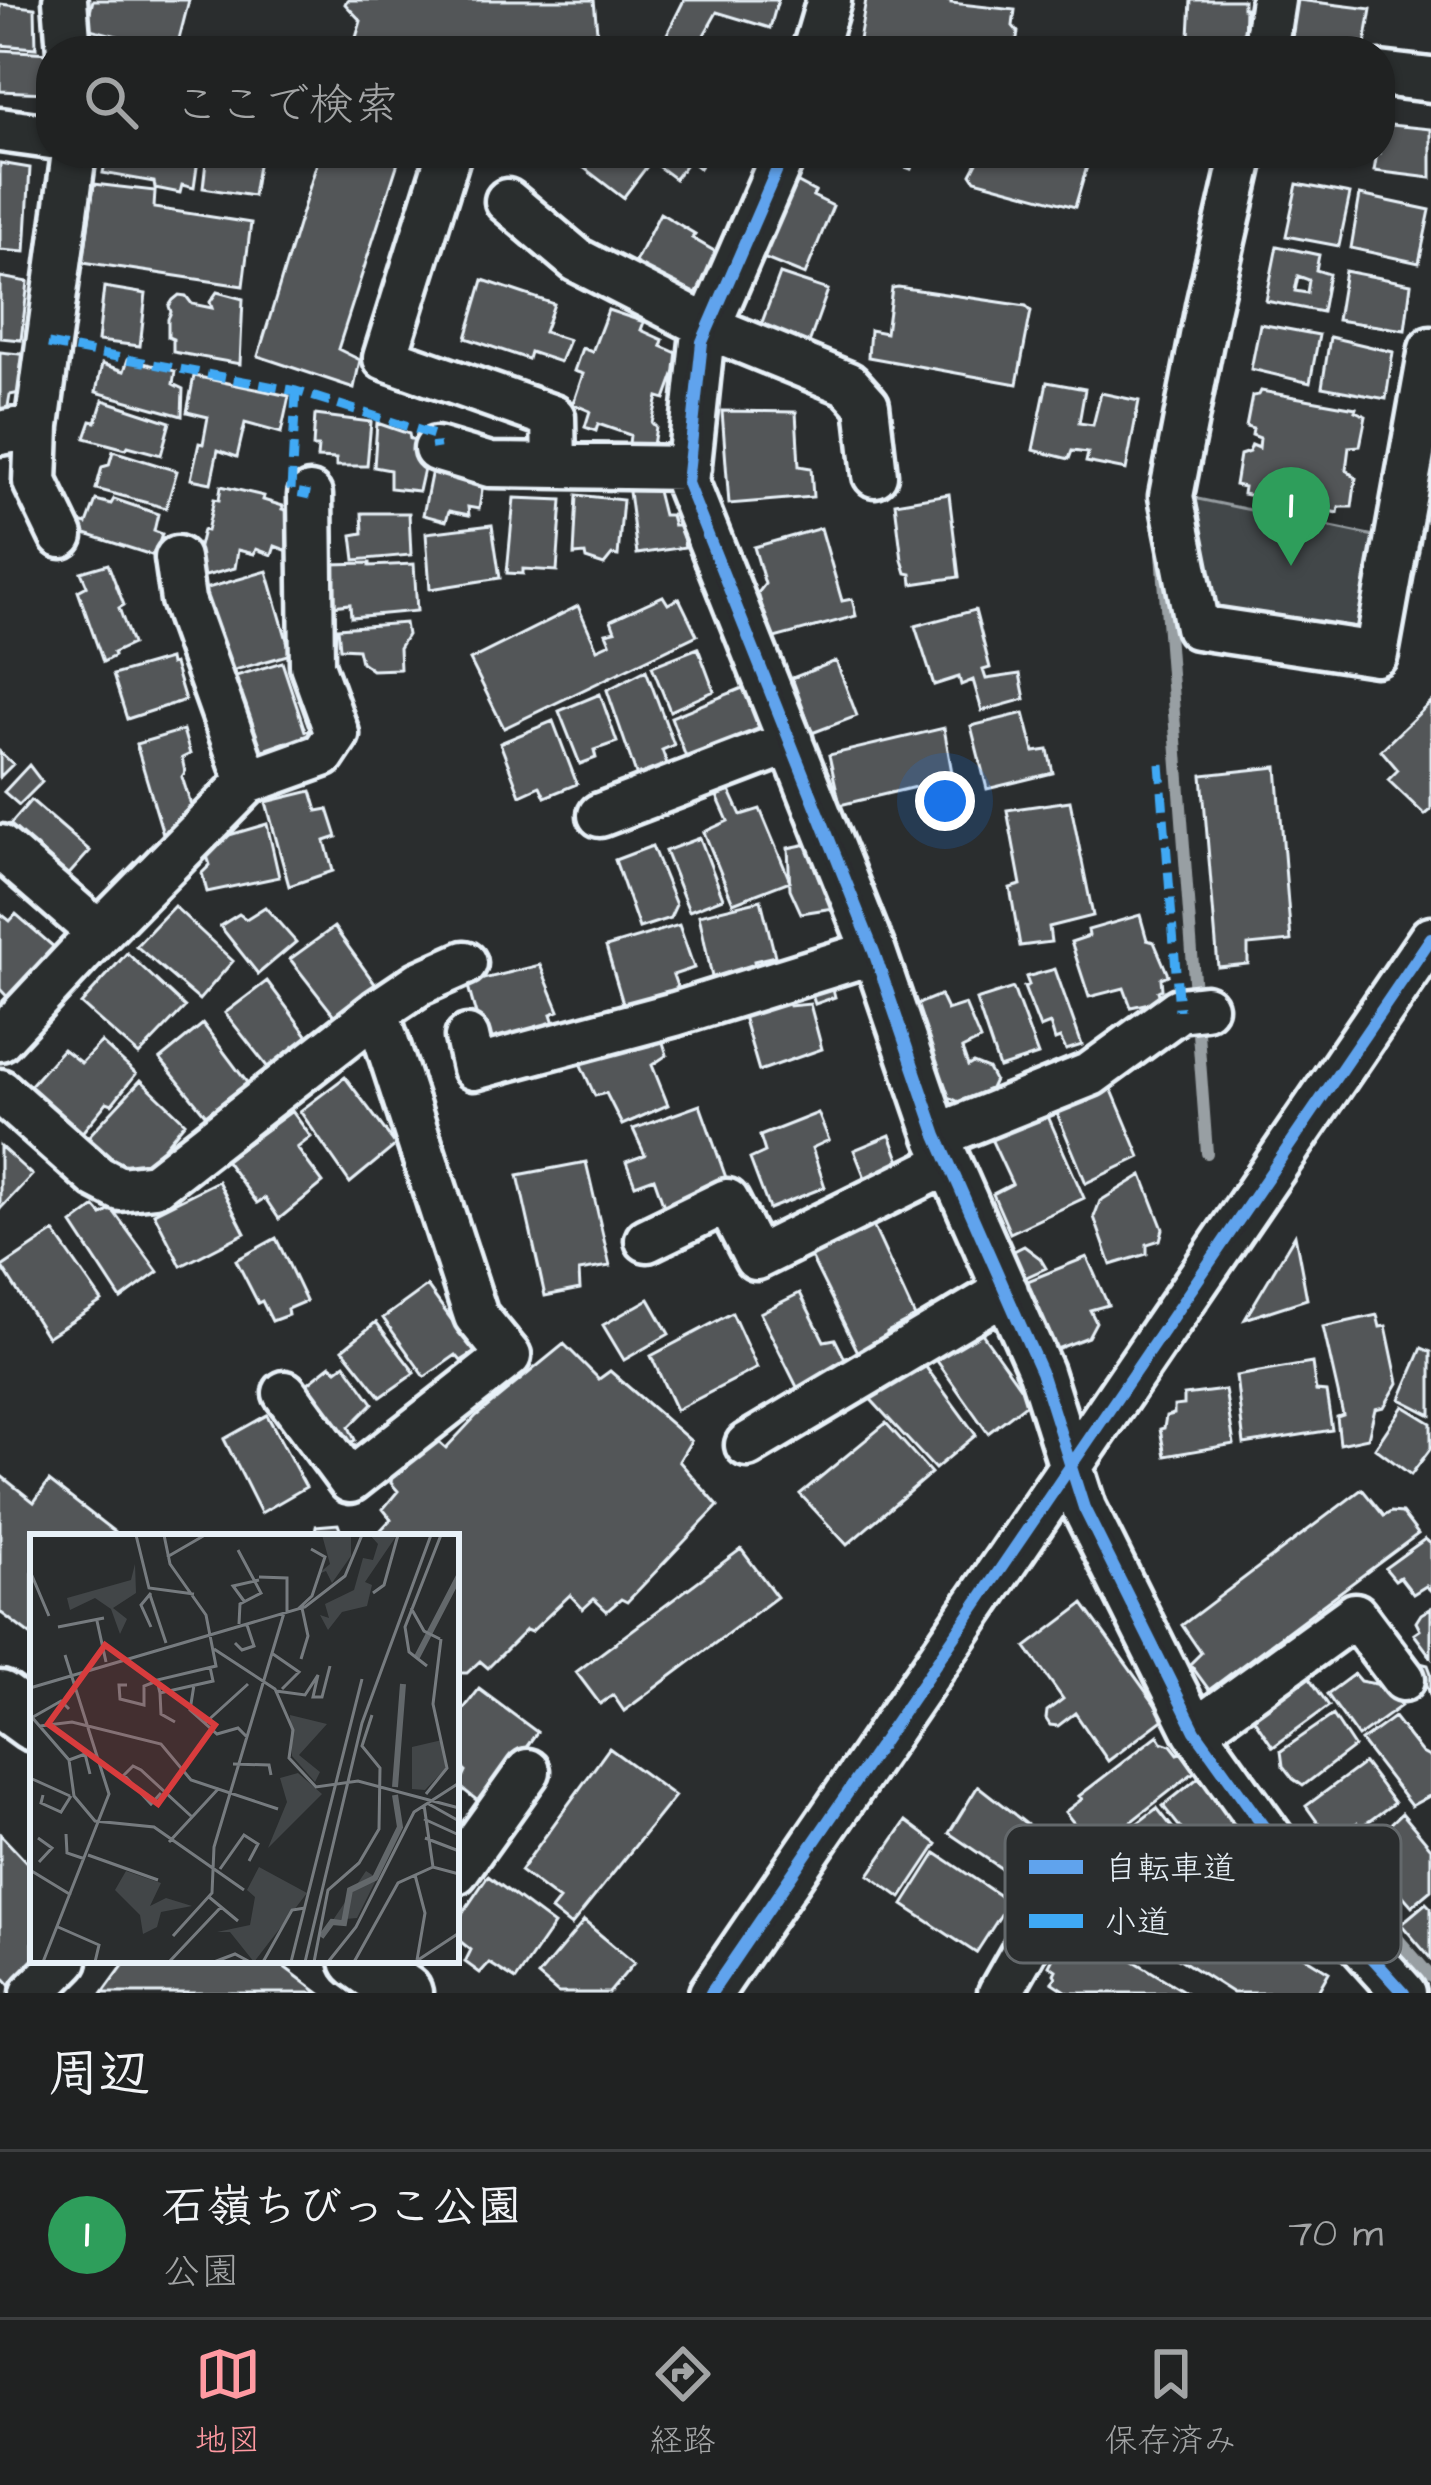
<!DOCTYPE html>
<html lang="ja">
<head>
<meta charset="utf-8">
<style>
	body { margin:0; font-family:"Architects Daughter","Klee One",sans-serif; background:#282a2a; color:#f1f3f6 }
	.you { position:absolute; left:945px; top:801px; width:42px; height:42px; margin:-30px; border:9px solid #fff; border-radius:50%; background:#1a73e8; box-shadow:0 0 0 18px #1a73e833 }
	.badge { display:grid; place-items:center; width:78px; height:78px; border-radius:50%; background:#ff9aa2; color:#fff; font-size:39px; font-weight:700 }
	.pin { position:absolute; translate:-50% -99px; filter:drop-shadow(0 3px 6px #0008) }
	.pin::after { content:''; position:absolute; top:63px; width:42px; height:36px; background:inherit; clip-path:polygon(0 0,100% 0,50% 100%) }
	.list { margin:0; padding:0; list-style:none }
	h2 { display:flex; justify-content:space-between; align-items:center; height:156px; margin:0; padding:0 48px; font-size:51px }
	h2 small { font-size:39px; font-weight:400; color:#a2a4a5 }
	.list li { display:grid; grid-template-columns:78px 1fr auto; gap:36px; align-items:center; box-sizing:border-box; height:168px; padding:0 48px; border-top:3px solid #3d3f40 }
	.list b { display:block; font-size:45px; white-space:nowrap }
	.list p { margin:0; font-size:39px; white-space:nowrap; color:#a2a4a5 }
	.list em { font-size:39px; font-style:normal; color:#a2a4a5 }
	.icon { flex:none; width:66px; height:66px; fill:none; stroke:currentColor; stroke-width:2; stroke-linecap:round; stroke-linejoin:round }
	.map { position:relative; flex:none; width:1431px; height:1993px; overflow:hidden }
	.search { position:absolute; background:#202222; box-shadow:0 3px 9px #0004; left:36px; right:36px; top:36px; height:132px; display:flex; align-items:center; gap:30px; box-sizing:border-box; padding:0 42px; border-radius:48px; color:#a2a4a5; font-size:45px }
	.sheet { height:324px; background:#202222 }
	nav { display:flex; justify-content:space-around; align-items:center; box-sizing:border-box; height:168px; border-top:3px solid #3d3f40; background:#202222; font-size:33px; color:#a2a4a5 }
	nav a { display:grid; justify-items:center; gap:6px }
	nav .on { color:#ff9aa2 }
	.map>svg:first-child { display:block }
</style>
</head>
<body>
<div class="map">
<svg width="1431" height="1993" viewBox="0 0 1431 1993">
	<rect width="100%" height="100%" fill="#2a2d2e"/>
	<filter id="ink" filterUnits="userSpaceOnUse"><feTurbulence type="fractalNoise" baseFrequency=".00833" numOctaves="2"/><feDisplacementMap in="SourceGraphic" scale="24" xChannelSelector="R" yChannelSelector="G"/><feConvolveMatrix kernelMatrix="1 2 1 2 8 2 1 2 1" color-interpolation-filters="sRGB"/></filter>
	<g filter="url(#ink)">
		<path fill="#424648" stroke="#959ca0" stroke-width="3" d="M1193,498L1379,537L1365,624L1349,635L1221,609L1213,596Z"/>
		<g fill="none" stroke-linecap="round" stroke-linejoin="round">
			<path stroke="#989fa3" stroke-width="12" d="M1162,553L1207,1153
				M1371,1908L1431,1977"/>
		</g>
		<path fill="#535759" stroke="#e8f1f8" stroke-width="3" fill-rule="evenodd" d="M93,0H189L176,51L86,28Z
			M347,0H594L599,51H352L361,21L345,4Z
			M684,0H778L770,28L717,12L695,51H671L661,46Z
			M866,0H951V3L1015,10L1013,26L1018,32L1015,51H866L858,46Z
			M1191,0H1243V8H1245L1244,42H1239L1238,51H1183L1185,38L1189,36Z
			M1298,0L1371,9L1364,51L1291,45Z
			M0,4L35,8L36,48L0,45Z
			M0,50L49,53L47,93L0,91Z
			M1380,124L1431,129V178L1374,171L1377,153H1380Z
			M107,153H199L194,188L182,185L180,193L155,188L154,182L103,173Z
			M207,153H260L253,196L203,188Z
			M320,153H401L338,349L360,360L354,388L258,356Z
			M587,153H710L699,168L689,160L675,179L651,161L623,198L579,164Z
			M854,153H918L911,169L878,157L875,163Z
			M982,153H1091L1075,207L975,180L971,174Z
			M1277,153H1348L1345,169L1276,156Z
			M0,163L30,168L25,252L0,250Z
			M787,177L815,192L813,196L833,206L805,275L758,256Z
			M94,184L155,191L154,208L251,223L243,286L83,262Z
			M1297,184L1350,194L1339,246L1286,236Z
			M1360,195L1430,210L1419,263L1351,248Z
			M660,213L695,234L692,238L716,252L713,260L716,262L697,297L633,266Z
			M1277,246L1319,255L1316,270L1329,274L1322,312L1266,301ZM1298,276L1309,280L1307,293L1295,291Z
			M1345,271L1411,284L1405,330L1337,320Z
			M780,274L828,290L809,343L789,335L785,340L772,335L774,330L761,325Z
			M0,277L28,282L21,340L0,338Z
			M483,280L554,304L544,332L569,340L560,362L530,352L528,359L466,338Z
			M104,287L146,294L140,346L98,341Z
			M898,287L1026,306L1031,311L1017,384L868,357L870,330L886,333L892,288Z
			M217,292L243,299L240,364L173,352V339L168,337V319L171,312L169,306L173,300L179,295L186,296L192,304L212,308L210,302Z
			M608,310L644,322L641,330L663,340L661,346L681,355L665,399L658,397L652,423L656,427L653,445L629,444L630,435L598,424L596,431L585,427L590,411L573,404L583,374L574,371L582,348L592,352Z
			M1260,324L1319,335L1310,383L1251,369Z
			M1330,337L1393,352L1386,399L1322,387Z
			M0,352L30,355L25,392L10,395L7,412L0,411Z
			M128,359L175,371L173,384L183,389L182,416L96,392L102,364L124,371Z
			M194,376L289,396L281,433L245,423L237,457L218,450L211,483L191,479L199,443L203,444L208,417L187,412Z
			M1047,382L1085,389L1079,423L1093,425L1101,393L1139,401L1126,470L1086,462L1088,453L1072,451L1069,459L1033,450Z
			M1261,391L1356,408L1355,411L1366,416L1360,446L1349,447L1346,470L1356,478L1352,507H1339L1338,513L1243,494L1244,487L1235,485L1240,455L1249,452L1252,445L1259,448L1260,438L1252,435L1253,429L1246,427L1252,396L1259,395Z
			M103,400L170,422L161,455L128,446L126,449L85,438L91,421L96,422Z
			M722,411L796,412L799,466L811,468L813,497L729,504Z
			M315,415L371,422L367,466H336V459L317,458L318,447H313Z
			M377,423L409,434L410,439L430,442L419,491L390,488V470L374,467Z
			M113,451L177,471L166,508L96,489L102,467L109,465Z
			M434,460L485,471L479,509L468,507L469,515L449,511L446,521L423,515Z
			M655,483L663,515H671L674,526H681L685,547L637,554L628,484Z
			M221,486L264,496L263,500L283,506L282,509L293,512L288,551L275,546L272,555L256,549L254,554L238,550L235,568L191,580L203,530L207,531L214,499L219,500Z
			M949,494L959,577L912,584L911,574L906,573L902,560L895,503Z
			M577,495L623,500L618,556L612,555L604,565L586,559L585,554L574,555Z
			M514,498L562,500L557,571L523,569V574L507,573Z
			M114,499L158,514L154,531L162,534L155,556L79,532L80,522L87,524L96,500L111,504Z
			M362,513H409L411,555L355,560L352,535L363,533Z
			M492,525L500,578L430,589L426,533Z
			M821,528L842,601L852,599L856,616L771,639L758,593L765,584L754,547Z
			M370,563V566L414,564L417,611L351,617L350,604L332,606L330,564Z
			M108,564L124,605L119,608L132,644L113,653L114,656L103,662L78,591L87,586L81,572Z
			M267,571L291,654L228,672L204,589Z
			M663,596L668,604L679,598L697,635L504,728L470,660L578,606L597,649L610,643L606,633L615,631L611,620Z
			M975,610L990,668L983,670L986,679L1020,674L1025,699L982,711L973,680L961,685L959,677L934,685L915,626Z
			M405,623L407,635L399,648L400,669L372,670L361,662L358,649L340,648L338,628Z
			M698,648L714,691L670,711L652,666Z
			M169,659L170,665L174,664L185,700L127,719L113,675Z
			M836,661L857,716L812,733L792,678Z
			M282,662L305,731L311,730L314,743L288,752L286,742L252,754L226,679Z
			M646,670L674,745L662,750L669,769L638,780L607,690Z
			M750,685L765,731L687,760L671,717Z
			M600,694L617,742L594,750L596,758L580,764L559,711Z
			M1431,702V810L1425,815L1388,780L1398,770L1381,750Z
			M1024,713L1034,752L1048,750L1053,773L987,789L971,726Z
			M553,721L577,784L545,797L540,786L520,795L500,743Z
			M944,728L953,778L840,805L829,755Z
			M183,730L190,754L182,758L185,772L182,777L191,805L164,837L136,744Z
			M0,752L13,764L0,777Z
			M29,765L42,782L19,805L4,792Z
			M1277,767L1291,941L1248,945V964L1218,967L1202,775Z
			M311,791L317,811L328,809L337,837L325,841L333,871L289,886L266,802Z
			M730,791L741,815L760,809L790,881L733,903L704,832L728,821L717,796Z
			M31,800L90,851L63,881L6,829Z
			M1070,801L1093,916L1049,927L1051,942L1020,946L1010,888L1021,885L1007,810Z
			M267,824L279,877L207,892L202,873L210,865L207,856L219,838Z
			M700,838L723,898L689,911L665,851Z
			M822,841L846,906L801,913L790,889L788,848Z
			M652,846L676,905L670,918L639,928L615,860Z
			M761,900L775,956L754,961L756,973L713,982L699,915Z
			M174,906L233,961L199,1000L136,946Z
			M265,907L296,942L258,974L220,926L239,914L246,919Z
			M0,913L10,921L16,914L55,948L51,953L55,955L14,1004L0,989Z
			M1140,915L1147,940L1154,942L1168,975L1161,978L1162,989L1158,991L1160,997L1154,1002L1131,1007L1124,988L1089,997L1071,942L1089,936L1088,930Z
			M679,925L694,968L673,975L678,989L645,998L646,1005L625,1010L606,947Z
			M334,927L378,988L336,1018L290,959Z
			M127,953L185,1007L139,1055L81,1004Z
			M540,965L559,1011L551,1014L555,1026L485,1046L467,983Z
			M1055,969L1082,1045L1066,1050L1060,1038L1055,1040L1050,1024L1040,1028L1024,987L1029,985L1026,977Z
			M830,978L835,997L815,1004L808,982Z
			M267,981L310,1039L269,1069L225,1013Z
			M1013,988L1038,1055L999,1068L976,1000Z
			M785,995L789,1006L810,1004L822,1049L759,1071L740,1006Z
			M940,995L947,1010L965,1004L980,1040L962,1049L968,1066L973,1063L988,1069L994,1080L988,1093L963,1104L949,1097L928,1042L923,1044L908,1008Z
			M203,1024L251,1088L209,1119L160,1059Z
			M659,1030L667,1055L652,1065L668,1105L622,1125L606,1093L595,1096L575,1052Z
			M101,1042L136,1074L112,1104L107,1102L80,1135L29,1087L63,1049L81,1063Z
			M345,1077L396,1145L350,1183L300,1111Z
			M141,1080L185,1122L146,1169L122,1168L98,1157L102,1152L86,1139Z
			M1111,1088L1140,1157L1086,1183L1056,1111Z
			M700,1105L729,1186L665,1209L654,1178L635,1185L626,1162L645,1155L633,1129Z
			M292,1111L311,1137L297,1148L323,1183L279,1219L265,1198L257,1203L225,1160Z
			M818,1113L829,1140L812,1148L825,1187L769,1209L750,1159L765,1152L760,1136Z
			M1047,1114L1084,1198L1010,1233L993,1194L1012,1184L991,1139Z
			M890,1135L904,1172L869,1188L854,1150Z
			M0,1146L32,1175L0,1209Z
			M586,1162L610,1266L579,1271L580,1289L545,1296L518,1175Z
			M1142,1175L1163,1229L1160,1240L1147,1244V1254L1111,1265L1094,1217L1100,1201Z
			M218,1181L245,1233L181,1266L154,1213Z
			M95,1207L102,1215L112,1209L158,1272L121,1299L72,1224Z
			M871,1221L915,1317L887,1332L888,1341L860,1356L809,1253Z
			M54,1232L102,1301L47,1337L2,1267Z
			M1295,1235L1307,1299L1245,1319Z
			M276,1238L306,1301L287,1309L288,1315L272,1321L262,1301L258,1303L236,1260Z
			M1024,1246L1040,1258L1046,1268L1022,1279L1010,1253Z
			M1087,1257L1108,1305L1090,1310L1096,1322L1088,1337L1054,1350L1025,1282Z
			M427,1286L475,1352L461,1361L456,1355L425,1377L383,1318Z
			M800,1293L824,1341L835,1339L849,1367L801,1395L760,1313Z
			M649,1299L669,1334L624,1360L603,1325Z
			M732,1313L757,1368L676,1410L651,1356Z
			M1377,1315L1380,1327L1386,1326L1398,1383L1384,1407L1375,1409L1368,1438L1340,1444L1337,1417L1343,1415L1323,1327Z
			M376,1322L415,1373L381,1397L343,1349Z
			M974,1322L1030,1401L988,1433L930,1351Z
			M564,1344L599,1379L610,1371L691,1441L679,1461L718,1506L627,1602L621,1599L607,1611L594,1599L583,1609L570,1595L531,1632L526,1630L488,1668L480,1661L467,1673H456V1537H378L379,1532L391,1519L383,1509L398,1491L391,1483L392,1474L437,1440L446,1448L476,1416Z
			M1422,1348L1431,1352V1415L1400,1399Z
			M920,1359L976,1435L935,1469L864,1392Z
			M1312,1363L1316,1391L1326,1392L1332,1430L1244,1444L1236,1376Z
			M345,1364L373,1403L349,1427L355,1440L348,1445L303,1387L331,1365L337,1370Z
			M1225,1390L1234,1444L1165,1456L1160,1429L1164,1428L1166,1416L1174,1414V1406L1184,1405V1395Z
			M1403,1406L1431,1423V1448L1411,1475L1375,1448Z
			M267,1415L306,1487L261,1513L224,1439Z
			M886,1423L931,1473L847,1545L800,1494Z
			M0,1475L34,1502L49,1481L121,1537H33V1637L0,1612Z
			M1362,1489L1384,1516L1391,1512L1402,1513L1418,1534L1209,1690L1190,1664L1201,1653L1182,1625Z
			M338,1524L341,1532L367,1537H307L314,1536L316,1526Z
			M1425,1539L1431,1544V1591L1426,1586L1413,1594L1400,1577L1395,1580L1385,1568Z
			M741,1549L777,1597L624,1711L613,1695L600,1704L576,1672Z
			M1083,1604L1165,1718L1108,1761L1075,1713L1058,1726L1050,1725L1046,1719L1047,1711L1063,1699L1026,1647Z
			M1431,1608V1657L1414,1634L1420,1630L1416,1622L1421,1614Z
			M1420,1663L1428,1665L1431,1673V1698Z
			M1305,1672L1329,1706L1273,1747L1250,1713Z
			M1354,1674L1360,1681L1387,1686L1401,1706L1358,1737L1327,1694Z
			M479,1689L537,1732L484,1806L459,1786L466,1771L456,1762V1719Z
			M1333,1715L1354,1747L1303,1786L1293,1779L1283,1766L1281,1751Z
			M1394,1717L1422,1753L1431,1758V1795L1411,1806L1361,1741Z
			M1158,1735L1162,1742L1171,1745L1178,1754L1191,1750L1202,1766L1095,1850L1065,1812L1082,1799L1079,1796Z
			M609,1748L675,1796L571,1926L551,1910L559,1900L520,1871Z
			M1364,1763L1394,1803L1361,1827L1357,1823L1331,1841L1306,1806Z
			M1203,1774L1258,1846L1235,1863L1230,1856L1213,1869L1163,1806Z
			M978,1786L1056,1847L1030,1888L949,1833Z
			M1157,1808L1190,1850L1141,1890L1114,1889L1105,1878L1100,1883L1085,1864Z
			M1402,1813L1431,1848V1890L1412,1906L1363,1850Z
			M906,1821L937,1844L901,1898L869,1875Z
			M0,1834L33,1869V1960H42L14,1989L0,1974Z
			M936,1853L1009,1902L976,1953L903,1905Z
			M488,1876L554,1925L516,1980L489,1963L480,1973L465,1962L471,1950L456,1938V1923Z
			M1191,1887L1329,1972L1317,1993H1233L1142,1935L1164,1900L1178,1908Z
			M1426,1903L1431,1908V1959L1401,1924Z
			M584,1921L634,1963L609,1993H558L538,1976Z
			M1071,1923L1187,1993H1069L1052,1982L1056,1977L1054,1974L1056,1970L1049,1965Z
			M127,1960H275L319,1993H103Z"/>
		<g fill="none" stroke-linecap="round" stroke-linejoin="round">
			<g stroke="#e8f1f8" stroke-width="51">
				<path id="minor" d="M65,0L69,51
					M814,51L829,0
					M1265,51L1273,0
					M1380,74L1431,80
					M0,130L51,137
					M449,153L385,358L553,417L554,466
					M784,153L702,342L687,483L874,952L937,1136L1041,1372L1084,1508L1195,1731L1301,1879L1404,1993
					M1243,153L1208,306L1171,496L1197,627L1376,654L1431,349
					M507,201L577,260L708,327L848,384L867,405L875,475
					M37,426L35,482L61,536
					M0,433L37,426L74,153
					M436,449L490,465L689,468
					M177,558L183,600L248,782
					M600,815L791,742
					M0,847L99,933L0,1039
					M99,933L248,782L323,755L337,734L312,665L310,495
					M377,1012L420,983L465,963
					M467,1037L474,1068L675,1014L874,952
					M0,1091L97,1177L120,1189L155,1185L377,1012L476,1316L509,1356L350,1481L285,1393
					M937,1136L1091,1074L1179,1010L1205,1007
					M647,1240L727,1201L756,1258L948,1163
					M747,1445L1006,1291
					M1195,1731L1355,1615L1403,1679
					M456,1872L528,1771
					M1219,1882L1301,1879
					M33,1993L66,1960
					M711,1993L1431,938
					M1000,1993L1067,1875"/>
			</g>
			<g stroke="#e8f1f8" stroke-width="63">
				<path id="major" d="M0,1699L33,1723
					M358,1960L404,1993"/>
			</g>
			<use href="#minor" stroke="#2a2d2e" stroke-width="42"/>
			<use href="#major" stroke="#2a2d2e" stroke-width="54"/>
			<path stroke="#3fa9f5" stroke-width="9" stroke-dasharray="18 9" stroke-linecap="butt" d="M48,344L296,391L434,435L436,449
				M296,391L291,491L310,495
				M1160,764L1179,1010"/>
			<g stroke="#2a2d2e" stroke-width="20">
				<path id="cycleway" d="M784,153L702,342L687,483L874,952L937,1136L1041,1372L1084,1508L1195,1731L1301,1879L1404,1993
					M711,1993L1431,938"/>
			</g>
			<use href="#cycleway" stroke="#60a3ed" stroke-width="12"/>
		</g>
	</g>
	<g transform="translate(30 1534)">
		<rect width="429" height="429" fill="#2a2d2e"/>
		<path d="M292,1H321V22L302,49L296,37L288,40L300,30ZM340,1H367L335,48L342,51L337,72L312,78L298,96L290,81L299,84L295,70L324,56L333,24L343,26L348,10ZM105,30L106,59L83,74L97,85L90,100L81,75L65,64L40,76L37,64L101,46ZM260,181L297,190L269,221L290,238L285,248L262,222ZM412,206L416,234L395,256L382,255V213ZM268,239L292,260L238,314L257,268L250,244ZM229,333L277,359L224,428L200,398H187L220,391L225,363L217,356ZM96,337L131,349L120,372L136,364L162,372L131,378L127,393L113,400L110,381L85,356ZM336,337L347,344L327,384L303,386Z" fill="#424648"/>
		<path fill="none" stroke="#63686b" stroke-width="6" d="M387,123L429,42M365,253L373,150M291,403L302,388L314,389L320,356L345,344L370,293L365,261"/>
		<path fill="none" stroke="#767b7f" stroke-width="3" d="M106,1L119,54L164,60M134,1L140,30L176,81L186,132L127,146L130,159L183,147L180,133M208,16L231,59L210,70L209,90M137,23L175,1M0,37L19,82M229,43L257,44V78M121,59L111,71L121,93M343,59L354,51L368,1M120,61L136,109M214,67L203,52L229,46M381,74L394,97L410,105M268,75L282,62L295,23L281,15M67,87L76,128M28,93L74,84M205,109L212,116L224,112L217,91M184,115L245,155L263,196L259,224L286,253L328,247L429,274M243,120L269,138L252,155M271,125L278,102L272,74M397,132L379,118L375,93L411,1M97,151H89L90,165L114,171V152L127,147M164,151L160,176L187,200L208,194L217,203M0,154L275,73L315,42L332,1M246,157L275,161L288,141L283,163H292L300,132M130,159L131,180L145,188M0,181L39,226L44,262L65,287L124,293L214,356M3,183L31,167L39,175M174,190L218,150M10,192L42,188L131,210L161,246L248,275M39,226L55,220L60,240M203,230L239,231L241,241M0,244L40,262M131,259L121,270L94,241L103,232L111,236L161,282M396,260L417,234L403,170L411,105M13,261L11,269L31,278L41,262M397,269L429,287M394,271L403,333M394,285L429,301M36,300L37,319L55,325M8,304L22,314L9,328M395,304L429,317M139,308L189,254M58,321L128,346M190,335L214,301L228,310L219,327M0,336L41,361M385,341L395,379L387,426M179,363L208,387M28,393L69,411L65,428M143,402L182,359L184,313L254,79M13,428L79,260L35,121M139,428L191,373M184,428L205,420L220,428M233,428L262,376L275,374M261,428L332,145M275,428L332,189L401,1M284,428L298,356L329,329L349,295L350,234L332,212L342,181M298,428L326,393L384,278L429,249M324,428L368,349L403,333L429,340M385,428L429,399"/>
		<path fill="#d83c3d" fill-opacity="0.15" stroke="#d83c3d" stroke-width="6" d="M75,111L185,191L128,270L18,190Z"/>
		<rect width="429" height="429" fill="none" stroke="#e8f1f8" stroke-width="6"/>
	</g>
	<rect x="1005" y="1825" width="396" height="138" rx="18" fill="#2a2d2e" stroke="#63686b" stroke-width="3"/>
	<rect x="1029" y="1860" width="54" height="14" fill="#60a3ed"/>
	<rect x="1029" y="1914" width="54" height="14" fill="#3fa9f5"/>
	<g font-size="33" fill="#e8f1f8">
		<text x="1104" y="1879">自転車道</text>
		<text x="1104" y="1933">小道</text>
	</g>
</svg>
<div class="you"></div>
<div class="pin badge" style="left:1291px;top:566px;background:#2e9e5b">1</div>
<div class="search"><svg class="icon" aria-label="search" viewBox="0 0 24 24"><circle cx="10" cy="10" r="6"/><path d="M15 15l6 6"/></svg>ここで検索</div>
</div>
<section class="sheet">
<h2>周辺<small></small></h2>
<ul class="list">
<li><span class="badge" style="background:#2e9e5b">1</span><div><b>石嶺ちびっこ公園</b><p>公園</p></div><em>70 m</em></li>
</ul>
</section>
<nav>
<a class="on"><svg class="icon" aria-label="map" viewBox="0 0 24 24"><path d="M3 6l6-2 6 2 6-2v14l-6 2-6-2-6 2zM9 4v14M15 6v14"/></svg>地図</a>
<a><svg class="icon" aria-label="directions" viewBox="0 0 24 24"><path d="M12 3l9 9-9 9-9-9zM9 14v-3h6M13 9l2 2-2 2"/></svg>経路</a>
<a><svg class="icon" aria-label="saved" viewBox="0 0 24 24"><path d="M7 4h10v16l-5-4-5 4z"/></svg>保存済み</a>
</nav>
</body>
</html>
